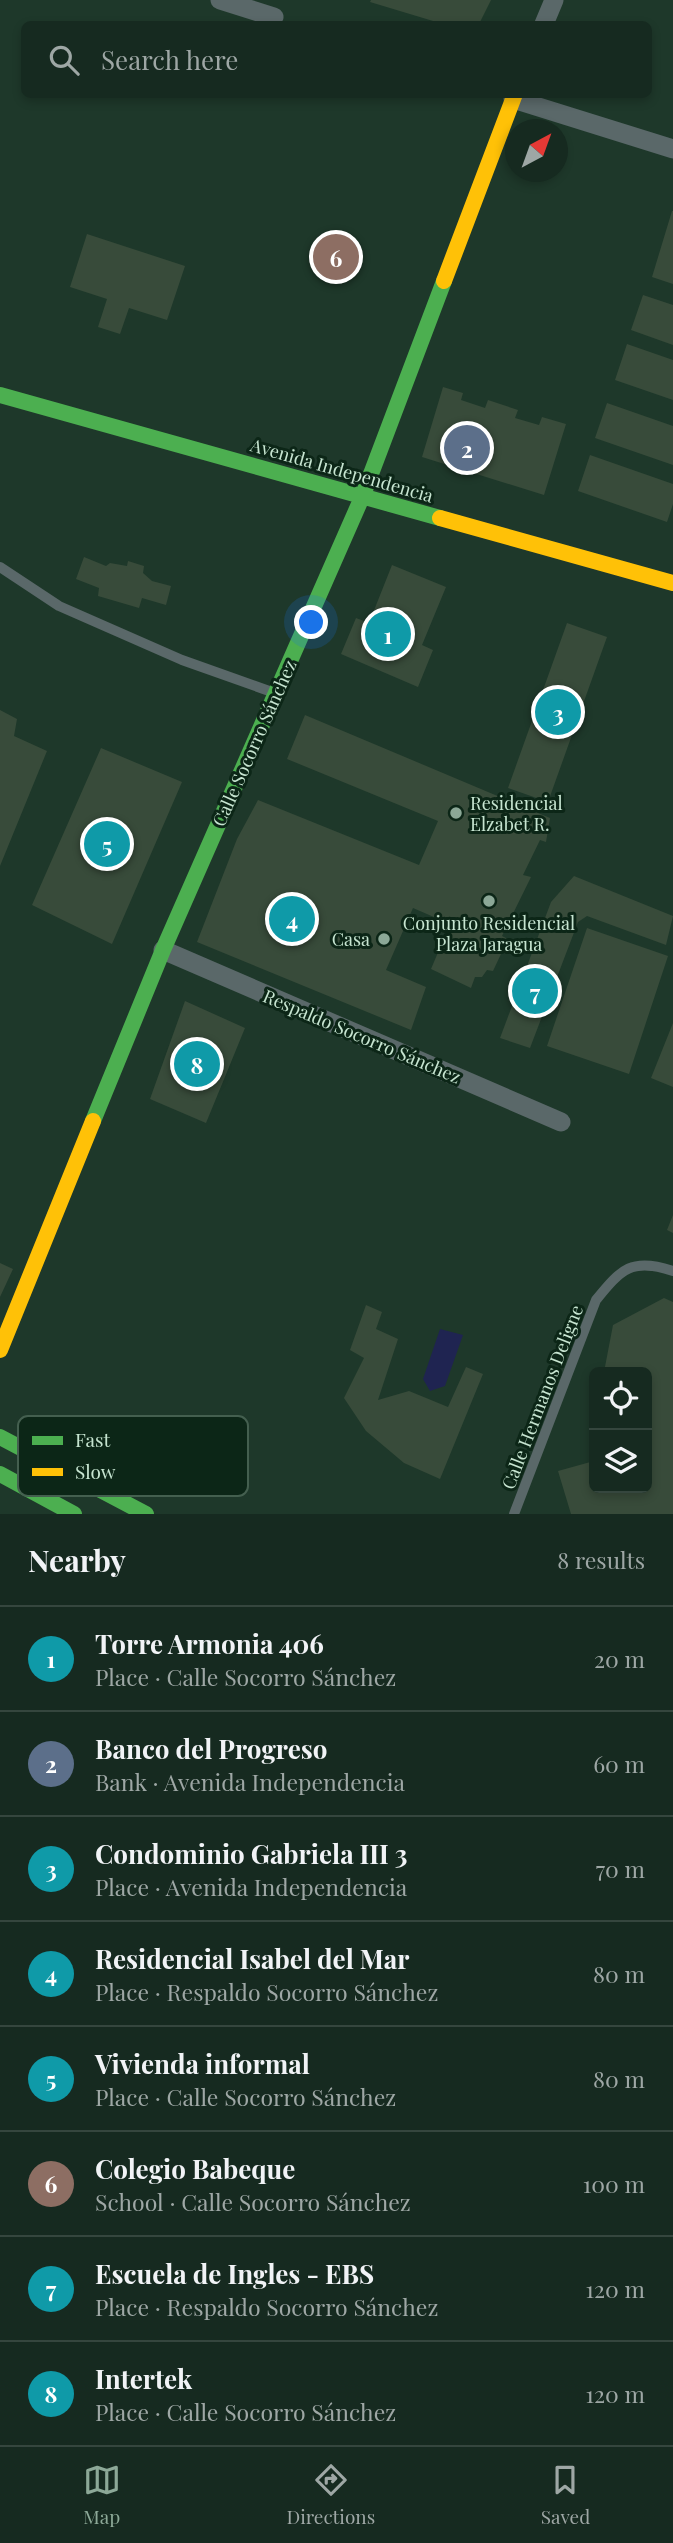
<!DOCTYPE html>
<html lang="en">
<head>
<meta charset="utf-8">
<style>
	body { margin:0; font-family:"Playfair Display",serif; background:#23362d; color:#f1f3f6 }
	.controls { position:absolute; right:21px; bottom:21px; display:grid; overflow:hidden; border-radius:10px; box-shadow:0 4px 10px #0003 }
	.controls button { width:63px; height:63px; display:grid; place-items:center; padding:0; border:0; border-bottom:2px solid #35463e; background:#162a20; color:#f1f3f6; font:35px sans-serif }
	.compass { position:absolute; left:505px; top:119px; width:63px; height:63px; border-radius:50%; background:#162a20; box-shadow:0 4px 10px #0003; rotate:41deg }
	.you { position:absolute; left:312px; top:623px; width:24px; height:24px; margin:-18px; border:5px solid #fff; border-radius:50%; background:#1a73e8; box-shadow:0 0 0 10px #1a73e833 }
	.badge { display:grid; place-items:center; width:46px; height:46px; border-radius:50%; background:#8ca897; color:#fff; font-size:23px; font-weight:700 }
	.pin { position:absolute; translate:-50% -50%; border:4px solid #fff; box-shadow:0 2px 7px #0006 }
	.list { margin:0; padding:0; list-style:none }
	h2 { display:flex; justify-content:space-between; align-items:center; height:91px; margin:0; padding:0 28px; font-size:30px }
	h2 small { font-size:23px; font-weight:400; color:#9ea7a5 }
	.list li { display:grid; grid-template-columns:46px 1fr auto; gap:21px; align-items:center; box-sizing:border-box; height:105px; padding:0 28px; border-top:2px solid #35463e }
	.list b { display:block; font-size:26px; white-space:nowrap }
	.list p { margin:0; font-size:23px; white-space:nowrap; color:#9ea7a5 }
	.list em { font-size:23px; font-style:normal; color:#9ea7a5 }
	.icon { flex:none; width:38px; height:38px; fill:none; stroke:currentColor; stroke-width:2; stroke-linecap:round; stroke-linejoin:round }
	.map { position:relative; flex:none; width:673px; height:1514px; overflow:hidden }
	.search { position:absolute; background:#162a20; box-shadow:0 4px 10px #0003; left:21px; right:21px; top:21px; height:77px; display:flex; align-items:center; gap:18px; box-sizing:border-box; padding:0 24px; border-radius:10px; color:#9ea7a5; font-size:26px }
	.sheet { height:931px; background:#162a20 }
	nav { display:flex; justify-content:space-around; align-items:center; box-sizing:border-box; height:98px; border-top:2px solid #35463e; background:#162a20; font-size:19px; color:#9ea7a5 }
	nav a { display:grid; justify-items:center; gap:4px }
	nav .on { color:#8ca897 }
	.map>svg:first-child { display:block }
</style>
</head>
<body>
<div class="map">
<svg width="673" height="1514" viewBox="0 0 673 1514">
	<rect width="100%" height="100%" fill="#1e382a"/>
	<path fill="#1f2451" d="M440,1329L463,1335L445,1386L430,1391L423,1379Z"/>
	<path fill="#384b3a" d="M371,0H491L479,24H443L370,2Z
		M672,211H673V284L652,277Z
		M87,234L185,266L167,320L129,308L120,334L98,327L107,299L70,287Z
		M643,295L673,305V345L631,330Z
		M627,344L673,360V400L615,380Z
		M443,387L463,393L461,400L485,408L488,400L518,410L515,418L539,425L542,417L566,424L544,495L422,457Z
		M607,403L673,426V465L595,438Z
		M590,455L673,484V504L667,522L578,491Z
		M84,557L106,566L110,563L127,566L128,561L144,566L143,573L152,581L171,586L166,605L142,598L139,608L98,596L99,588L76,579Z
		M392,565L446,587L422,645L433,650L418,687L341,654L356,618L369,623Z
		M567,623L607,637L548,802L508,788Z
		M0,710L17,719L14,736L47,751L0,866Z
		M305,715L550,818L546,842L540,840L523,875L531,877L502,936L508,939L493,971L487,970L482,977H475L471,988L431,969L450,924L413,908L386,970L426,987L411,1030L197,942L237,839L258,800L419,865L438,821L287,759Z
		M101,748L182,782L112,944L32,905Z
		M574,876L673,916L666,945L587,916L578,922L530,1048L500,1038L551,902Z
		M587,928L668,956L629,1074L547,1046Z
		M185,1001L245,1028L206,1123L150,1099Z
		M673,1023V1087L651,1078Z
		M673,1215V1233L667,1230Z
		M0,1263L13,1269L0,1297Z
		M664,1298L673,1302V1514H571L558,1471L594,1461V1488H647V1372H604L613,1325Z
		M366,1305L382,1312L376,1329L398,1339L378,1400L409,1391L448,1407L466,1367L483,1374L440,1479L404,1463L366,1431L344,1398L364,1358L350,1350Z"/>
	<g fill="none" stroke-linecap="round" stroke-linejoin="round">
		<path stroke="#5a6869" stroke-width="10" d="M0,567L59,606L182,660L272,692
			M514,1514L596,1300C621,1269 632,1257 673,1271"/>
		<path stroke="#5a6869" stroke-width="19" d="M220,0L274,17
			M544,24L554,0
			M513,99L673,149
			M163,950L561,1122"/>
		<path stroke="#4caf50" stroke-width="16" d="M0,395L440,518
			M93,1121L163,950L363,495L444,281
			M0,1437L146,1514
			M0,1474L74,1514"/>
		<path stroke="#ffc107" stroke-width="16" d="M444,281L515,94
			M440,518L673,583
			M0,1350L93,1121"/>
	</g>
	<g fill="#8ca897" stroke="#0c2617" stroke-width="2.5">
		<circle cx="456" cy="813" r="7"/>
		<circle cx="489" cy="901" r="7"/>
		<circle cx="384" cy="939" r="7"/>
	</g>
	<g text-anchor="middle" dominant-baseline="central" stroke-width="6" stroke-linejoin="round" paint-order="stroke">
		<g font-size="18" fill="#c7e5d1" stroke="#0c2617">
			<text transform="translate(342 470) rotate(16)">Avenida Independencia</text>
			<text transform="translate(254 743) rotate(-66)">Calle Socorro Sánchez</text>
			<text transform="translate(362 1036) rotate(23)">Respaldo Socorro Sánchez</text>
			<text transform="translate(542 1397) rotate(-69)">Calle Hermanos Deligne</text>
		</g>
		<g font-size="18" fill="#c7e5d1" stroke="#0c2617" text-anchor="start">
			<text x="470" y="803">Residencial<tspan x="470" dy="21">Elzabet R.</tspan></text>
			<text x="489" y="923" text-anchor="middle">Conjunto Residencial<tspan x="489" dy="21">Plaza Jaragua</tspan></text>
			<text x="370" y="939" text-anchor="end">Casa</text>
		</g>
	</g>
	<rect x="18" y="1416" width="230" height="80" rx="10" fill="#0c2617" stroke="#445f4f" stroke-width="2"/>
	<rect x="32" y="1436" width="31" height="9" fill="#4caf50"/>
	<rect x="32" y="1468" width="31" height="8" fill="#ffc107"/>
	<g font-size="19" fill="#c7e5d1">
		<text x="75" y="1447">Fast</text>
		<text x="75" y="1479">Slow</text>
	</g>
</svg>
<div class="controls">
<button><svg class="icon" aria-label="locate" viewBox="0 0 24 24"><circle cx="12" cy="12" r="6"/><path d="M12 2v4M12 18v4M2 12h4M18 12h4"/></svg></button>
<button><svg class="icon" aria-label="layers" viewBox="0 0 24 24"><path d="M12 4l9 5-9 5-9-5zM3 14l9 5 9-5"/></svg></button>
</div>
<svg class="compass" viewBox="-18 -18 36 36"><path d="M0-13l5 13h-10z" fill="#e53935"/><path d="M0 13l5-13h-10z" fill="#9ea7a5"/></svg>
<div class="you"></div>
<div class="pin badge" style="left:388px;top:634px;background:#0f9aa8">1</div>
<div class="pin badge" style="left:467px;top:448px;background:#5c6f8a">2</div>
<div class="pin badge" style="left:558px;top:712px;background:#0f9aa8">3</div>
<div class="pin badge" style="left:292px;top:919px;background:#0f9aa8">4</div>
<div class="pin badge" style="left:107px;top:844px;background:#0f9aa8">5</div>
<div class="pin badge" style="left:336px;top:257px;background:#8d6e63">6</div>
<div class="pin badge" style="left:535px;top:991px;background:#0f9aa8">7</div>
<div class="pin badge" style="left:197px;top:1064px;background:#0f9aa8">8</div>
<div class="search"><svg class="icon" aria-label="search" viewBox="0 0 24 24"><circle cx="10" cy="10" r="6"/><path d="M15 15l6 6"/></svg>Search here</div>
</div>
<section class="sheet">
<h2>Nearby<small>8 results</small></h2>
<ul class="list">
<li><span class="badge" style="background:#0f9aa8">1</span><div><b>Torre Armonia 406</b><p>Place · Calle Socorro Sánchez</p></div><em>20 m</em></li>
<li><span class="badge" style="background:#5c6f8a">2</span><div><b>Banco del Progreso</b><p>Bank · Avenida Independencia</p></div><em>60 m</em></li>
<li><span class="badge" style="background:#0f9aa8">3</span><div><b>Condominio Gabriela III 3</b><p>Place · Avenida Independencia</p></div><em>70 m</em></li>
<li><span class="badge" style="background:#0f9aa8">4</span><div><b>Residencial Isabel del Mar</b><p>Place · Respaldo Socorro Sánchez</p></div><em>80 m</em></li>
<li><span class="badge" style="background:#0f9aa8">5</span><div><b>Vivienda informal</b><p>Place · Calle Socorro Sánchez</p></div><em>80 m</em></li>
<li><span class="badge" style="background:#8d6e63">6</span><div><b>Colegio Babeque</b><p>School · Calle Socorro Sánchez</p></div><em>100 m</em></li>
<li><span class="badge" style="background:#0f9aa8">7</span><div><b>Escuela de Ingles - EBS</b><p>Place · Respaldo Socorro Sánchez</p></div><em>120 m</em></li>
<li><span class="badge" style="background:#0f9aa8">8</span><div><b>Intertek</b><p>Place · Calle Socorro Sánchez</p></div><em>120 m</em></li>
</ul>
</section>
<nav>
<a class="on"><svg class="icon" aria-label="map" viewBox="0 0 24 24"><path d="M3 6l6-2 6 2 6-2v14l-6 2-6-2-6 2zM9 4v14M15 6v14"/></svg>Map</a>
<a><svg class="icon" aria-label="directions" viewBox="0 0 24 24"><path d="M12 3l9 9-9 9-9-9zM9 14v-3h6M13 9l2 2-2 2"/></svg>Directions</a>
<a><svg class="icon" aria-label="saved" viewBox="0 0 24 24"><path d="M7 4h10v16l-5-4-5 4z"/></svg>Saved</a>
</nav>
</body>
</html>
